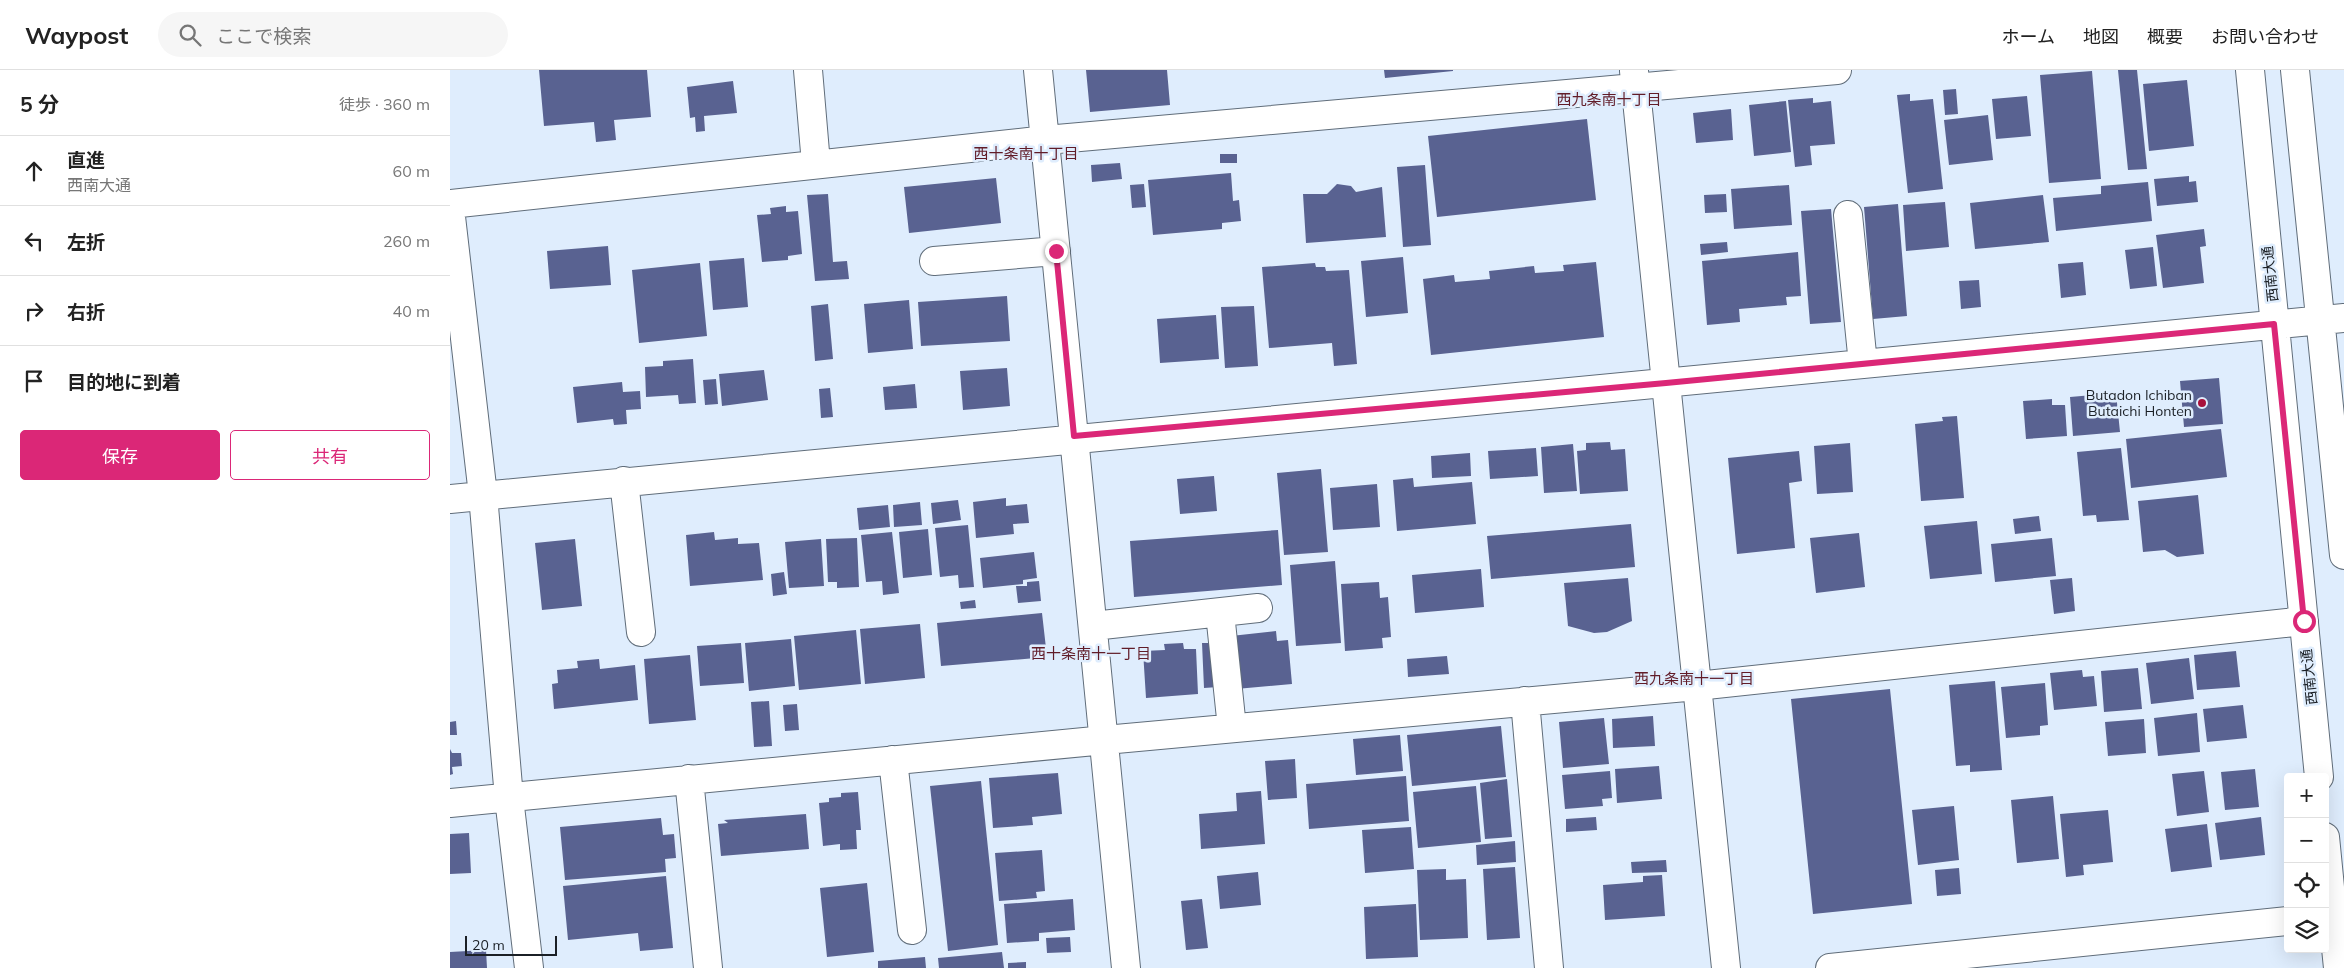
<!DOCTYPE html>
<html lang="ja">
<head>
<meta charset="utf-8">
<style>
	body { margin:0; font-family:Mulish,"Noto Sans JP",sans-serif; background:#f6f6f6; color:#222 }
	.controls { position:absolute; right:15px; bottom:15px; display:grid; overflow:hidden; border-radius:5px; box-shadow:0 5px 20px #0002 }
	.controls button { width:45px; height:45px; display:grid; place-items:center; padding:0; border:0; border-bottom:1px solid #e0e0e0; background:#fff; color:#222; font:25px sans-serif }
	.scale { position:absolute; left:15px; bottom:12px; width:92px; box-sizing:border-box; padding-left:5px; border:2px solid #1b2026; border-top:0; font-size:14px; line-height:18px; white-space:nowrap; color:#1b2026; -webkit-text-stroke:4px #dfedfd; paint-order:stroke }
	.stop { position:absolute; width:15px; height:15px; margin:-11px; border:4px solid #db2777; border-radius:50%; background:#fff }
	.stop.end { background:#db2777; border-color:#fff; box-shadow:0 1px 5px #0008 }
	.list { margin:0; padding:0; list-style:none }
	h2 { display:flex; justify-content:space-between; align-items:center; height:65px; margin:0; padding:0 20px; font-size:21px }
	h2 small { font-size:16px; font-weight:400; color:#767676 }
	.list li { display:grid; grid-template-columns:32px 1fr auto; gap:15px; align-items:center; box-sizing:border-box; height:70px; padding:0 20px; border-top:1px solid #e0e0e0 }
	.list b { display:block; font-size:19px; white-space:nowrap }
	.list p { margin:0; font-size:16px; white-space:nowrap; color:#767676 }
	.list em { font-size:16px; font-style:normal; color:#767676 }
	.actions { display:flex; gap:10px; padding:15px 20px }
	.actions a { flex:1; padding:11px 0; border:1px solid #db2777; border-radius:5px; text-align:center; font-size:18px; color:#db2777 }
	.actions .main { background:#db2777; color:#fff }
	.icon { flex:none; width:28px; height:28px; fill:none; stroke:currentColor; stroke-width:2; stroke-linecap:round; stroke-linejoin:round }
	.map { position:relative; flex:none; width:1894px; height:898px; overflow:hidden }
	header { display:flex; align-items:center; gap:30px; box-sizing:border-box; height:70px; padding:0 25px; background:#fff; border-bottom:1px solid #e0e0e0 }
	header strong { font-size:24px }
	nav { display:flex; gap:28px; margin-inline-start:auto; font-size:18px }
	.search { width:350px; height:45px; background:#f6f6f6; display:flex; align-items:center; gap:12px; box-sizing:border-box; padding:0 18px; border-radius:28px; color:#767676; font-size:19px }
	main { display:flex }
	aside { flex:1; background:#fff }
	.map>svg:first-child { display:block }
</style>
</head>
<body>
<header>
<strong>Waypost</strong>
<div class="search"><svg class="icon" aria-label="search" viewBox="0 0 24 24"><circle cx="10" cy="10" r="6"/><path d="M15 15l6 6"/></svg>ここで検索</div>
<nav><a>ホーム</a><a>地図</a><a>概要</a><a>お問い合わせ</a></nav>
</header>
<main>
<aside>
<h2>5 分<small>徒歩 · 360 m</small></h2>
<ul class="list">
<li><svg class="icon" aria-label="ahead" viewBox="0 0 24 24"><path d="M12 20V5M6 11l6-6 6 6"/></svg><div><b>直進</b><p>西南大通</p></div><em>60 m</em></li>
<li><svg class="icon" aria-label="left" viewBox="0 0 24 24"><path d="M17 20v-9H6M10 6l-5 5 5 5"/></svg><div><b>左折</b></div><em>260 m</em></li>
<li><svg class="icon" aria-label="right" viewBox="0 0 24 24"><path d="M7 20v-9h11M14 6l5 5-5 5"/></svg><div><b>右折</b></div><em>40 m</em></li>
<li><svg class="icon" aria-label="arrive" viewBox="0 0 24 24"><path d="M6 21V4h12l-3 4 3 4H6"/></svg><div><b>目的地に到着</b></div></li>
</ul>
<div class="actions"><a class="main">保存</a><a>共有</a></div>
</aside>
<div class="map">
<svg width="1894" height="898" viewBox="0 0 1894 898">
	<rect width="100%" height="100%" fill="#dfedfd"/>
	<path fill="#596291" d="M89,0H197L201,47L164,50L166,70L146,72L144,52L94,56Z
		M636,0H717L720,35L640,42Z
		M934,0H1003V1L935,8Z
		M1668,0H1687L1697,99L1678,100Z
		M1642,1L1651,109L1599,113L1590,5Z
		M1737,10L1744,76L1699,81L1693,14Z
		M283,11L287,43L254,46L255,61L246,62L245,47L240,48L237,17Z
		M1506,19L1508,44L1495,45L1493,20Z
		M1460,24V31L1483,29L1493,119L1458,123L1447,25Z
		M1577,26L1581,66L1546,69L1542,29Z
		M1363,28V33L1381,31L1385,74L1360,76L1362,95L1345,97L1338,30Z
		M1336,31L1341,82L1304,86L1299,35Z
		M1281,39L1283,70L1246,73L1243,43Z
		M1538,45L1543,90L1499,95L1494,50Z
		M1137,49L1146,130L987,147L978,66Z
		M770,84H787V93H770Z
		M670,93L672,109L642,112L641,95Z
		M975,95L981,175L953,177L947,97Z
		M781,103L783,131L789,130L791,151L772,153V159L703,165L698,110Z
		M1739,106V112L1746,111L1748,132L1707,136L1704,109Z
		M546,108L551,153L459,163L454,117Z
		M1698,112L1702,151L1606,161L1603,128L1651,124V116Z
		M694,114L696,137L682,138L680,115Z
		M887,114L901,116L906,122L932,117L936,167L856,173L853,124H877Z
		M1339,115L1342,155L1284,159L1281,119Z
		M378,124L383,192L397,191L399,209L365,211L357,125Z
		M1276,124L1277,142L1255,143L1254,125Z
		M1593,125L1599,172L1525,179L1520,133Z
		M1495,132L1499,177L1456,181L1453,135Z
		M1448,134L1457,246L1423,249L1414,137Z
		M336,136V142L348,141L352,184L338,186V190L312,192L307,145L321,144L320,138Z
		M1381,139L1391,252L1360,254L1351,141Z
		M1754,159L1756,176L1750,177L1754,213L1713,218L1706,165Z
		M1277,172L1278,182L1251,185L1250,174Z
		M158,176L161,215L100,219L97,181Z
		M1703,177L1707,216L1680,219L1675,180Z
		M1348,182L1351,226L1336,227L1337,235L1289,239L1290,252L1257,255L1252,191Z
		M953,187L958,243L916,247L911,191Z
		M294,188L298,237L263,240L259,191Z
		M1146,192L1154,267L981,285L973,209L1004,205L1005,212L1040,209L1039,201L1084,196L1085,203L1114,201L1113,195Z
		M1633,192L1636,225L1611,228L1608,194Z
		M250,193L257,266L189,273L182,200Z
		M865,193L866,197H875L876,201L899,200L907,294L884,296L882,273L819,278L812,197Z
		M1529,210L1531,237L1511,239L1509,211Z
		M557,226L560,271L471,276L468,232Z
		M459,230L463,279L418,283L414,234Z
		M378,234L383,289L365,291L361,236Z
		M804,236L808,296L775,298L771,237Z
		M766,245L769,289L710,293L707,249Z
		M243,289L246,333L229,334L228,325L196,327L195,297L213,296V291Z
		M557,298L560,336L513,340L510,301Z
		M314,300L318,330L272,336L269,304Z
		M1769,308L1773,354L1734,357L1730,311Z
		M266,309L268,334L255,335L253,310Z
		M172,312L173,322L190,321L191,339L176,340L177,354L164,355L163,349L127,353L123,317Z
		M465,314L467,338L435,340L433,317Z
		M380,318L383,347L371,348L369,319Z
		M1666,323L1670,362L1623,366L1620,327Z
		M1602,329V335H1615L1617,366L1576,369L1573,331Z
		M1507,346L1514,428L1471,431L1465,354L1493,351L1492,347Z
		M1771,359L1777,407L1681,418L1676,369Z
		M1160,372L1161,380L1175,379L1178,421L1130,424L1127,381L1136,380V373Z
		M1400,373L1403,422L1367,424L1364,376Z
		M1123,374L1127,421L1094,423L1091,377Z
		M1086,378L1088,406L1040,409L1038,381Z
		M1671,378L1679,450L1647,452L1646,445L1633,446L1627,382Z
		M1349,381L1352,411L1339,413L1345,478L1287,484L1278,388Z
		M1020,383L1021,406L982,408L981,386Z
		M871,399L878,482L834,485L827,403Z
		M764,406L767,441L730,444L727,409Z
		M963,408L964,417L1022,412L1026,454L947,461L943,410Z
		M927,414L930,457L883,460L880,418Z
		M1748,425L1754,484L1727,487L1715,480L1693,482L1688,431Z
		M556,428V436L577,434L579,453L563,454L564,464L526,468L523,432Z
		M508,430L511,450L483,454L481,433Z
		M470,432L472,455L444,457L443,435Z
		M438,435L440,457L409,460L407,438Z
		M1589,446L1591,461L1565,464L1563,449Z
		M1527,451L1532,504L1480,509L1474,456Z
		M1181,454L1185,497L1041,509L1037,466Z
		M518,455L524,517L509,518L508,505L490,507L485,458Z
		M478,459L482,505L453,508L449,462Z
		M828,460L832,515L684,527L680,471Z
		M264,462L265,470L288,468V474L309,473L313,510L240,516L236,465Z
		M442,462L449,523L433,525L432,511L416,512L411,465Z
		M1409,463L1415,517L1366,523L1360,468Z
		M407,468L409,517L387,518V512H378L376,469Z
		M1602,468L1606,506L1545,512L1541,474Z
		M125,469L132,536L92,540L85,473Z
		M371,469L374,516L339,518L335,472Z
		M584,482L587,508L573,510V514L533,518L530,488Z
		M885,491L891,573L846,576L840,495Z
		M1031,499L1034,537L965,543L962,505Z
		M334,502L337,524L323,526L321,504Z
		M1178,508L1182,551L1157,562L1144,563L1118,556L1114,513Z
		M1622,508L1625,541L1604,544L1600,510Z
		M589,511L591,531L568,533L566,516H577V512Z
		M929,512L930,528L938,527L941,567L932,568L933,578L895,581L891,514Z
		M525,530L526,538L511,539L510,532Z
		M592,543L597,587L491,596L487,553Z
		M470,554L475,608L415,614L410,559Z
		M406,560L411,614L349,620L344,566Z
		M826,561L827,571L838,570L842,614L786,619L781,566Z
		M341,569L345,616L299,621L295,573Z
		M291,573L294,613L250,616L247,576Z
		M733,573L734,579H746L748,624L696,628L693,581L715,580L714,574Z
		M752,573H766L768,617L754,618Z
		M1786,581L1790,617L1747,620L1744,585Z
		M240,585L246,650L199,654L194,589Z
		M997,586L999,604L958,607L957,589Z
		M1739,588L1744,629L1701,634L1696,593Z
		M149,589L150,599L185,595L188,630L104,639L102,614L108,613L107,600L128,598L127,591Z
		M1688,598L1692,639L1654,642L1651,601Z
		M1632,600L1633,607L1644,606L1647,636L1604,640L1600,603Z
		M1545,611L1552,700L1520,702V695L1506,696L1499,615Z
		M1595,613L1598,655L1590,656V665L1556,668L1551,617Z
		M1440,619L1462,834L1363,844L1341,629Z
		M319,631L322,676L304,677L301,632Z
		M347,634L349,660L335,661L333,635Z
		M1793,635L1797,668L1757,672L1753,639Z
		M1747,643L1750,682L1708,686L1704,648Z
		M1203,646L1205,676L1163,678L1162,649Z
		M1154,648L1159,694L1113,698L1109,652Z
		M1694,649L1696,683L1658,686L1655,652Z
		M6,651L7,665H0V652Z
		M1051,656L1056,707L962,716L957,665Z
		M950,665L953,701L906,705L903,669Z
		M0,679L2,683H11L12,696L2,697L3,704L0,705Z
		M845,689L847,728L818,730L815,691Z
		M1209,696L1212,729L1167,733L1165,699Z
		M1805,699L1809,737L1775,740L1771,702Z
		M1160,701L1162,728L1152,729L1153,736L1115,739L1112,705Z
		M1754,701L1759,742L1727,746L1722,704Z
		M608,703L612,744L582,747L583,755L543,758L539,708Z
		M956,706L959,751L859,759L856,714Z
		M1057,709L1062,767L1035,769L1030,713Z
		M531,711L548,875L498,881L480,716Z
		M1026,716L1031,772L968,778L963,722Z
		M811,721L815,774L751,779L749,744L787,741L786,723Z
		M408,722L411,760H406L407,779L390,780V774L373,776L369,733L379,732V728L391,727V723Z
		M1603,726L1609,789L1567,793L1561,730Z
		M1504,736L1509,790L1468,795L1462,740Z
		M1658,740L1663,792L1633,795L1634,805L1616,807L1610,744Z
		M356,744L359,779L271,786L268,754L278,753L274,750Z
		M1146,747L1147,760L1116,762V749Z
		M1811,747L1815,785L1770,790L1765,753Z
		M211,748L213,765L224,764L226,788L215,789L216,802L115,810L110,757Z
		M1757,754L1762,797L1721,802L1715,759Z
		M961,757L964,799L915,803L912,760Z
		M19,763L21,803L0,804V764Z
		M1065,771L1066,792L1027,795L1026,775Z
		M592,780L595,821L586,822L587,828L549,831L545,783Z
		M1216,790L1217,802L1182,803L1181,792Z
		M1065,797L1070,868L1037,870L1033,799Z
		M1509,798L1511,824L1487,826L1485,800Z
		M996,799V810L1016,809L1018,868L970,870L967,800Z
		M808,802L811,835L770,839L767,806Z
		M1212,805L1215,846L1155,850L1153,815L1193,812V806Z
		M216,806L223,878L190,881L188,863L118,870L113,816Z
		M417,813L424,882L377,887L370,818Z
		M623,829L625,860L589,863V871L557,873L554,834Z
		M752,829L758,878L736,880L731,831Z
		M966,834L968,887L916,889L914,837Z
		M620,867L621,882L597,883L596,868Z
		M36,880L37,898H0V882Z
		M552,882L554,898H489L488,888Z
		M475,887L476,898H428V891Z
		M576,892V898H558V893Z"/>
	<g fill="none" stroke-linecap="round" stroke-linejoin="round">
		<g stroke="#606d7a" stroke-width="30">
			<path id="minor" d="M358,0L366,94
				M588,0L676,898
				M1800,0L1869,707
				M1845,0L1894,485
				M1184,1L1276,898
				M0,134L596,70L1387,0
				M0,138L33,425L59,728L79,898
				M1398,145L1413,294
				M484,191L606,181
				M174,411L191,562
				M0,429C631,364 1263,310 1894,248
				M770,543L782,658
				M643,556L808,538
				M1075,631L1099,898
				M443,690L462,860
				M239,709L258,898
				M0,733L655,670L1247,616L1854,551
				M1875,767L1888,898
				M1380,898L1838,851"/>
		</g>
		<use href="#minor" stroke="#fff" stroke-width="28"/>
	</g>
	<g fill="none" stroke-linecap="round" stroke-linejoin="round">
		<path stroke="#db2777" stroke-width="6" d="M606,181L624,366L1216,313L1824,254L1854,551"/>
	</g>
	<circle fill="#a8113c" stroke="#dfedfd" stroke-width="2" cx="1752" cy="333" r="5"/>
	<g text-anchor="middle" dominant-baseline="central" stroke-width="5" stroke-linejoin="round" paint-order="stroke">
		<g font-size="14" fill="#1b2026" stroke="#dfedfd">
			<text transform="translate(1820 204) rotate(-96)">西南大通</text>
			<text transform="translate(1859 607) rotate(-96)">西南大通</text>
		</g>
		<g font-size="14" fill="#1b2026" stroke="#dfedfd" text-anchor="end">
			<text x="1742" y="325">Butadon Ichiban<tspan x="1742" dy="16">Butaichi Honten</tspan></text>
		</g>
		<g font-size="15" fill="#611c28" stroke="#dfedfd">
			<text x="1159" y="29">西九条南十丁目</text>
			<text x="576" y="83">西十条南十丁目</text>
			<text x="641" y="583">西十条南十一丁目</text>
			<text x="1244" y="608">西九条南十一丁目</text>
		</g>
	</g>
</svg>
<div class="controls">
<button>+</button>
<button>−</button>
<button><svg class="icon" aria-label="locate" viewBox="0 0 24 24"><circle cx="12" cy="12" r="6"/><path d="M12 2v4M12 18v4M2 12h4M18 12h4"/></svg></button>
<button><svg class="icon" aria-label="layers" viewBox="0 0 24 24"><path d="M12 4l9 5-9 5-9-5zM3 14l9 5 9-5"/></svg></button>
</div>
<div class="scale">20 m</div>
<div class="stop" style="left:1854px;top:551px"></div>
<div class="stop end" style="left:606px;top:181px"></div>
</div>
</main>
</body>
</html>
